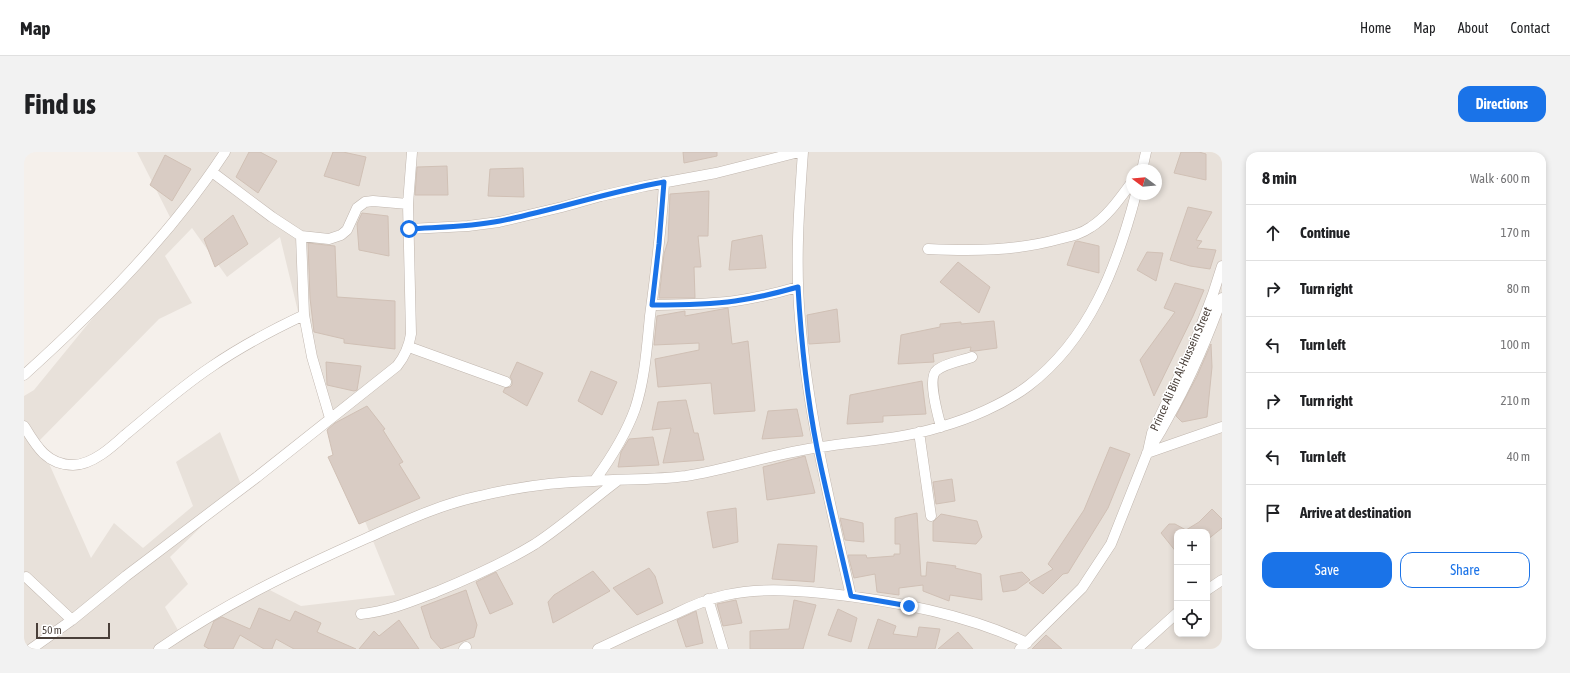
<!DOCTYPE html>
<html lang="en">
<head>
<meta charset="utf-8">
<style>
	body { margin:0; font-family:"Asap Condensed",sans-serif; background:#f2f2f2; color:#202124 }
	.controls { position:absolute; right:12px; bottom:12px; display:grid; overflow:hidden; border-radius:8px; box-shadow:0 2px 6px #0003 }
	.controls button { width:36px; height:36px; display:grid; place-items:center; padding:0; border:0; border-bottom:1px solid #e0e0e0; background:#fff; color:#202124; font:20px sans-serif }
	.compass { position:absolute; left:1102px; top:12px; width:36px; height:36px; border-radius:50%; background:#fff; box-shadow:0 2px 6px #0003; rotate:286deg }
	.scale { position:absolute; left:12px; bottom:10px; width:74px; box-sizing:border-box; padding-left:4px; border:2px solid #493f39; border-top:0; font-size:11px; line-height:14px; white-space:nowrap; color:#493f39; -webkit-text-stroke:3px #fff; paint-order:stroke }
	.stop { position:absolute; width:12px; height:12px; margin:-9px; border:3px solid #1a73e8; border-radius:50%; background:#fff }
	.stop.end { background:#1a73e8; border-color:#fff; box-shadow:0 1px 4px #0008 }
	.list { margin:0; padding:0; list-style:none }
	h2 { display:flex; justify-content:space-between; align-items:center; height:52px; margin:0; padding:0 16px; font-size:17px }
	h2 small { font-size:13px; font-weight:400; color:#757577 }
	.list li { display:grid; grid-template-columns:26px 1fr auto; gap:12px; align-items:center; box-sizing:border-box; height:56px; padding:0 16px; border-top:1px solid #e0e0e0 }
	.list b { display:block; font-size:15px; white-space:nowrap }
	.list em { font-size:13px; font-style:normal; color:#757577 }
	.actions { display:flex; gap:8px; padding:12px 16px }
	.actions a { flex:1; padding:9px 0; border:1px solid #1a73e8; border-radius:12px; text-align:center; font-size:14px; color:#1a73e8 }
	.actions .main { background:#1a73e8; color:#fff }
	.icon { flex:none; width:22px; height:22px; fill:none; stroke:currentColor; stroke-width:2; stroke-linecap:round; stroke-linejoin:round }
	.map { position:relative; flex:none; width:1198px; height:497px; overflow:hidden; border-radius:12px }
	header { display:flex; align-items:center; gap:24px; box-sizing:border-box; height:56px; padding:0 20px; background:#fff; border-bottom:1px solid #e0e0e0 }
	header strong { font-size:19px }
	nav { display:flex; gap:22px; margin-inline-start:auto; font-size:14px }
	.intro { display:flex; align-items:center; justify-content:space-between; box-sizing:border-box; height:96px; padding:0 24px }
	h1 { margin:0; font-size:28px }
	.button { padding:10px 18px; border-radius:12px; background:#1a73e8; color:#fff; font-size:14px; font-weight:700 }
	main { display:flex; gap:24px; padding:0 24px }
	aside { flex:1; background:#fff; border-radius:12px; box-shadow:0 2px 6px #0003 }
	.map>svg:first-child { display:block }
</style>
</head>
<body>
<header>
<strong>Map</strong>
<nav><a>Home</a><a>Map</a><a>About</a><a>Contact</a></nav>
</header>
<div class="intro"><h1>Find us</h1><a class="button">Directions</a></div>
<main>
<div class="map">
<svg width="1198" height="497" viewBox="0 0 1198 497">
	<rect width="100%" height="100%" fill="#f5f0eb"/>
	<path fill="#e8e1da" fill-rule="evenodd" d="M113,0H1198V497H0V244L10,238L148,69ZM1108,18H1132V42H1108ZM168,76L203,125L256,85L301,271L371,443L277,454L234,432L159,487L141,455L164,432L146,405L218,335L196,280L152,310L169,354L119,396L90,371L67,406L15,289L135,167L168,151L141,104ZM1153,380H1183V482H1153Z"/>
	<path fill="#d9ccc4" stroke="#d0c0b5" d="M225,0H236L253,9L234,41L212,25Z
		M309,0H319L342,5L335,34L300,24Z
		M659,0H693V4L660,11Z
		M1157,0H1175L1182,2V28L1150,21Z
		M141,3L167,17L148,49L126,33Z
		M423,14L424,43H391L393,15Z
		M499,16L500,45L464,44L466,17Z
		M685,39L684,84H674L677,115H670L671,146H635L640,102L644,89L646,42Z
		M1164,55L1188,60L1172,88L1178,89L1173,96L1192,98L1186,117L1166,114L1146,108Z
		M338,61L364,64L365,104L335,98L333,72Z
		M209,63L224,92L191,115L180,87Z
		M738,83L742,116L705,118L708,89Z
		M1053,89L1075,94V121L1043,113L1051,90Z
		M284,91L311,94L313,145L371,149V197L320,191V187L290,180L286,146Z
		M1123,100L1139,101L1132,129L1113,118Z
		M934,110L966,135L955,161L916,130Z
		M1151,131L1180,138L1169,164L1130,244L1116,208L1151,160L1140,156Z
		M704,156L708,192L724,189L731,259L690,262L687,231L634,235L631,207L675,198V191L630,193L633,164L661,159V164Z
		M813,157L816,190L785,192L783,163Z
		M970,169L973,196L951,199H946L947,195L909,202L910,210L874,212L877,183L916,175V172L937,170V172Z
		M1187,192L1188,215L1183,265L1158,270L1152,264L1173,224Z
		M302,210L337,214L333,238L330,239L303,233Z
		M493,210L519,221L503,254L479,240L481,236L486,235L488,233V228L486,225Z
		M567,219L593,230L578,263L554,249Z
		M898,229L902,262L859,264V270L823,272L826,243Z
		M662,248L670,281H674L680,308L639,311L647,276L628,278L634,250Z
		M343,254L361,277L359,278L379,310L375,312L396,346L335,372L304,305L309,303L303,278L311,271Z
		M773,257L779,284L738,287L744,259Z
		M629,285L635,313L594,315L597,300L605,287Z
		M1086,295L1106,302L1084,356L1044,421L1039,422L1019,442L1005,431L1029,417L1024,412L1060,358Z
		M781,304L791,341L743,348L739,315Z
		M928,327L931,349L912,352L909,330Z
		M712,356L714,390L689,396L683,360Z
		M1188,357L1198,367V376L1183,388V380H1153V401L1137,381L1145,372H1151L1162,378L1175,370Z
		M893,361L897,424H902L903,410L932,414L931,416L957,422L958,448L926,443L925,449L899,439V433L875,436V443L853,440L851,422L830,426L824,403H842L843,406L870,404V402H876V392H871V366Z
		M917,362L953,369L958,385L952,392L909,389V370Z
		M816,366L839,371L840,390L821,388Z
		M754,392L793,394L790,430L748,427Z
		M625,416L631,424L639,451L613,463L589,436Z
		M569,419L586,439L529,471L524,450L530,443Z
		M472,420L489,452L466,462L452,430Z
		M998,420L1006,428L992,438L979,440L976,424Z
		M442,438L453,473L450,485L417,497L407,486L397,455Z
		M712,448L718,471L699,474L693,452Z
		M770,448L792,453L779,497H726V479L765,477Z
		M235,456L266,469L271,459L297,471L293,480L332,497H270L252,487L248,497H240L216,483L209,497H185L180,494L190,469L198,465L226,477Z
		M814,457L833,466L827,490L804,483Z
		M672,459L679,491L662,495L653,468Z
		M854,467L872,474L869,482L893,485L895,475L916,477L911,497H844Z
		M375,468L395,497H335L350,479L355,484Z
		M934,480L949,497H914Z
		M1022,483L1038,497H1008Z"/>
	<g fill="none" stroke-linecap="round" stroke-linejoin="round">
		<g stroke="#c0b6ae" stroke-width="11">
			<path id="minor" d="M779,0C775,55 771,111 776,167C784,262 806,352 827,444
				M1118,18L1122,0
				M188,20L248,65L277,84L305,87L317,83L323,78L333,56L341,50L349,49L384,52
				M385,77L444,74L475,70L538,55L577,44L621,34L692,21L775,0
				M277,84L280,163L288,205L306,266
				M904,97C949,99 992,99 1035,87C1047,84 1057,82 1067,75C1084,64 1096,46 1108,30
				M628,153C655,152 683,153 711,149C732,146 753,141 774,135
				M385,195L482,230
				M0,223C73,157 147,83 201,0
				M0,274C12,294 23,313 49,313C68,313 88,295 101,283C129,260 157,235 187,215C216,195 248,178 280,163
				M917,275C914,264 903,225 913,218C922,211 937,209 948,205
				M895,280L907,364
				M1126,295C1134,286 1139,275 1145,264C1167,226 1183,187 1198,146
				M1123,301L1198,275
				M571,328C587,306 602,282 611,257C621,227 623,194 626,164C632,119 638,75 640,30
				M2,425L48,468
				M1183,438L1198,428
				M684,447L699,497
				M337,462C365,459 386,450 412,440C446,426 480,411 511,392C540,373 565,350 593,329
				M7,497L48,468L102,424L233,325L373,214C381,204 385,195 387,182L384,52L388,0
				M135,497C200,452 271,418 343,386C379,370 417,352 456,344C493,335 532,330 570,329C601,327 631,328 662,324C707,317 751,301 797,295C836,289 878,287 916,275C945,267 980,252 1004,234C1066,187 1093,114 1112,42
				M440,497L442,495
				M574,497C599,485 625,473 651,462C667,454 684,447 702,443C733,436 766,438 798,441C867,448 940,461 1003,491
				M996,497L1058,436L1087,392L1124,299L1128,281L1169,195L1189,142L1198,114
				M1113,497L1153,461"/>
		</g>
		<use href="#minor" stroke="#fff" stroke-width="10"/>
	</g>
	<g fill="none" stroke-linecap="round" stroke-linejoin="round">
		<path stroke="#1a73e8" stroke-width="5" d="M385,77C415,75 446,75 476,69C531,58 584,40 640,30L635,92L628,153C655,153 683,153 711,149C732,146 753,141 774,135C777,187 783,245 793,296C803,345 816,395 827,444L885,454"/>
	</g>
	<g text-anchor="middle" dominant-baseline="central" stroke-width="3" stroke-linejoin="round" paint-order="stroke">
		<g font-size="12" fill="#493f39" stroke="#fff">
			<text transform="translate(1157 217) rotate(-66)">Prince Ali Bin Al-Hussein Street</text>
		</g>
	</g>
</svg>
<div class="controls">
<button>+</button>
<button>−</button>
<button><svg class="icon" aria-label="locate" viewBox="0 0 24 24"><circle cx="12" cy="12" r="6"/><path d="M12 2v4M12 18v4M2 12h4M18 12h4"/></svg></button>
</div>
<svg class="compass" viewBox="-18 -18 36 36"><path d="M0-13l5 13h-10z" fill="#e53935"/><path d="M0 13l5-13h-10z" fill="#757577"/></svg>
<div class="scale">50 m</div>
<div class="stop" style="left:385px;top:77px"></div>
<div class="stop end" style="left:885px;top:454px"></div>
</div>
<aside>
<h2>8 min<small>Walk · 600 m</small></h2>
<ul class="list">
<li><svg class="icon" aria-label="ahead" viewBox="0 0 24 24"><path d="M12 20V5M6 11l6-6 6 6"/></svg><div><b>Continue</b></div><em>170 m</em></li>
<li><svg class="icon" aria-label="right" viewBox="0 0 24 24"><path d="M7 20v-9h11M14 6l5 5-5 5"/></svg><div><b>Turn right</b></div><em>80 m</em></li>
<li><svg class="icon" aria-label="left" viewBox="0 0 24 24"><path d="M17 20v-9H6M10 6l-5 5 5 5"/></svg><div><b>Turn left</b></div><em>100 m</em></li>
<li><svg class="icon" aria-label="right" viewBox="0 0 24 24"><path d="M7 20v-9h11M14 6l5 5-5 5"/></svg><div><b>Turn right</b></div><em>210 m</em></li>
<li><svg class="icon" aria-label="left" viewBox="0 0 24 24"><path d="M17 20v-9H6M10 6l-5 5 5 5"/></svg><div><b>Turn left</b></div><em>40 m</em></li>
<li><svg class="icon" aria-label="arrive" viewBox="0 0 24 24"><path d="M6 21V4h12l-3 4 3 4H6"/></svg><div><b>Arrive at destination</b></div></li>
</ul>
<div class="actions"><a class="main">Save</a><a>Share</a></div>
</aside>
</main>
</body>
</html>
